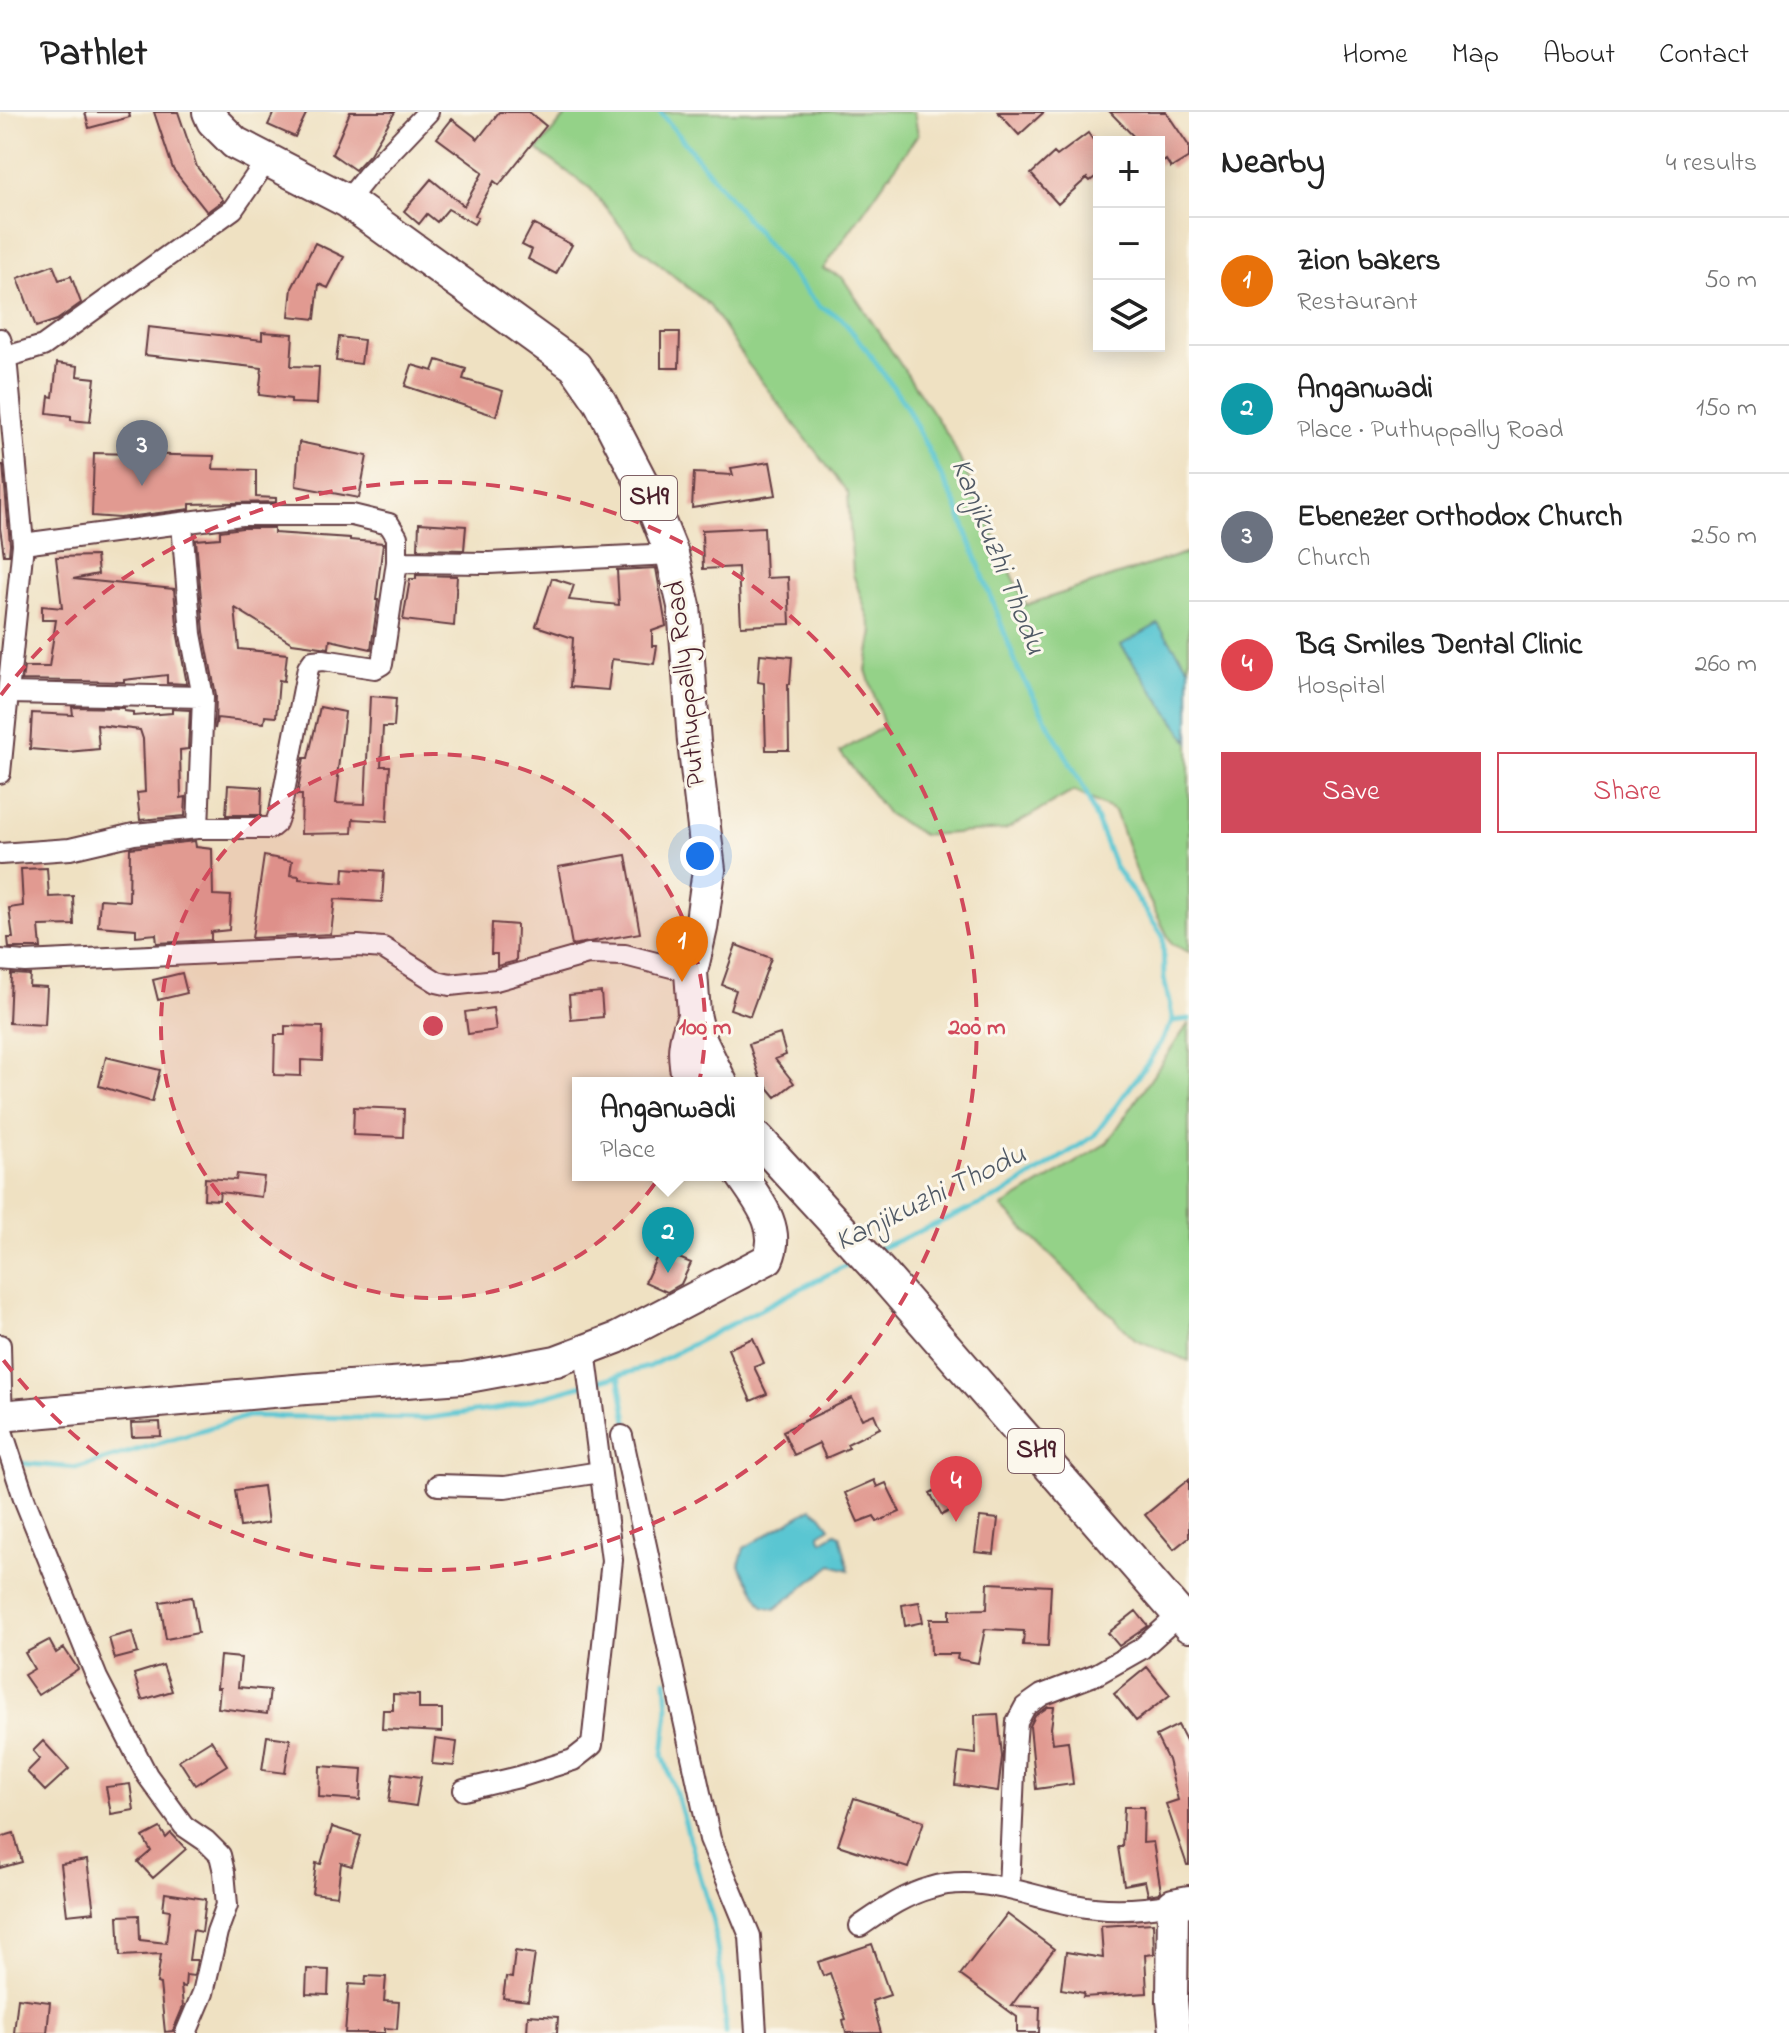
<!DOCTYPE html>
<html lang="en">
<head>
<meta charset="utf-8">
<style>
	body { margin:0; font-family:"Indie Flower",sans-serif; background:#f6f6f6; color:#222 }
	.controls { position:absolute; right:24px; top:24px; display:grid; overflow:hidden; border-radius:0px; box-shadow:0 4px 20px #0003 }
	.controls button { width:72px; height:72px; display:grid; place-items:center; padding:0; border:0; border-bottom:2px solid #e0e0e0; background:#fff; color:#222; font:40px sans-serif }
	.you { position:absolute; left:700px; top:744px; width:28px; height:28px; margin:-20px; border:6px solid #fff; border-radius:50%; background:#1a73e8; box-shadow:0 0 0 12px #1a73e833 }
	.badge { display:grid; place-items:center; width:52px; height:52px; border-radius:50%; background:#d1495b; color:#fff; font-size:26px; font-weight:700 }
	.pin { position:absolute; translate:-50% -66px; filter:drop-shadow(0 2px 4px #0008) }
	.pin::after { content:''; position:absolute; top:42px; width:28px; height:24px; background:inherit; clip-path:polygon(0 0,100% 0,50% 100%) }
	.popup { position:absolute; left:572px; top:965px; width:192px; height:104px; box-sizing:border-box; display:grid; place-content:center; border-radius:0px; background:#fff; filter:drop-shadow(0 2px 6px #0005); font-size:26px; white-space:nowrap; color:#767676 }
	.popup b { font-size:30px; color:#222 }
	.popup::after { content:''; position:absolute; left:50%; top:100%; margin-left:-16px; border:16px solid transparent; border-top-color:#fff }
	.list { margin:0; padding:0; list-style:none }
	h2 { display:flex; justify-content:space-between; align-items:center; height:104px; margin:0; padding:0 32px; font-size:34px }
	h2 small { font-size:26px; font-weight:400; color:#767676 }
	.list li { display:grid; grid-template-columns:52px 1fr auto; gap:24px; align-items:center; box-sizing:border-box; height:128px; padding:0 32px; border-top:2px solid #e0e0e0 }
	.list b { display:block; font-size:30px; white-space:nowrap }
	.list p { margin:0; font-size:26px; white-space:nowrap; color:#767676 }
	.list em { font-size:26px; font-style:normal; color:#767676 }
	.actions { display:flex; gap:16px; padding:24px 32px }
	.actions a { flex:1; padding:18px 0; border:2px solid #d1495b; border-radius:0px; text-align:center; font-size:28px; color:#d1495b }
	.actions .main { background:#d1495b; color:#fff }
	.icon { flex:none; width:44px; height:44px; fill:none; stroke:currentColor; stroke-width:2; stroke-linecap:round; stroke-linejoin:round }
	.map { position:relative; flex:none; width:1189px; height:1921px; overflow:hidden }
	header { display:flex; align-items:center; gap:48px; box-sizing:border-box; height:112px; padding:0 40px; background:#fff; border-bottom:2px solid #e0e0e0 }
	header strong { font-size:38px }
	nav { display:flex; gap:44px; margin-inline-start:auto; font-size:28px }
	main { display:flex }
	aside { flex:1; background:#fff }
	.map>svg:first-child { display:block }
</style>
</head>
<body>
<header>
<strong>Pathlet</strong>
<nav><a>Home</a><a>Map</a><a>About</a><a>Contact</a></nav>
</header>
<main>
<div class="map">
<svg width="1189" height="1921" viewBox="0 0 1189 1921">
	<rect width="100%" height="100%" fill="#fbf7ec"/>
	<filter id="ink" filterUnits="userSpaceOnUse"><feTurbulence type="fractalNoise" baseFrequency=".0125" numOctaves="2"/><feDisplacementMap in="SourceGraphic" scale="16" xChannelSelector="R" yChannelSelector="G"/><feConvolveMatrix kernelMatrix="1 2 1 2 8 2 1 2 1" color-interpolation-filters="sRGB"/></filter>
	<filter id="wash" filterUnits="userSpaceOnUse"><feTurbulence type="fractalNoise" baseFrequency=".006" numOctaves="4" result="noise"/><feDisplacementMap in="SourceGraphic" scale="32" xChannelSelector="R" yChannelSelector="G"/><feGaussianBlur stdDeviation="1.8" result="paint"/><feColorMatrix in="noise" values="0 0 0 0 0 0 0 0 0 0 0 0 0 0 0 0 0 1.4 0 .05"/><feComposite in="paint" operator="in"/></filter>
	<g filter="url(#wash)">
		<rect width="100%" height="100%" fill="#efe1c2"/>
		<path fill="#94d288" stroke="#6f785a" stroke-width="2" d="M569,0H914L918,22L823,157L842,165L951,328L1026,493L1189,440V840L1172,832L1140,770L1115,699L1074,679L1005,718L923,723L888,702L840,640L884,614L866,558L873,520L853,462L848,381L748,252L709,193L635,132L590,76L537,38Z
			M1189,911V1249L1135,1227L1002,1095L1107,1031Z"/>
		<path fill="#5ac6d2" stroke="#52727e" stroke-width="2" d="M1158,512L1189,556V630L1121,533Z
			M812,1396L821,1403L830,1415L819,1422L822,1429L836,1421L840,1423L849,1458L832,1453L775,1497L763,1494L739,1453L744,1436Z"/>
		<g fill="none" stroke-linecap="round" stroke-linejoin="round">
			<path stroke="#5ac6d2" stroke-width="5" d="M660,0L798,170L819,194L841,206L866,237L905,292L957,395L1018,557L1085,678L1115,755L1163,824L1164,866L1173,909L1150,948L1094,1024L1002,1083L874,1139
				M1173,909L1189,907
				M619,1263L629,1321
				M592,1271L648,1255L854,1149
				M17,1351L78,1356L248,1304L422,1307L503,1296L583,1273
				M666,1568L668,1597L663,1643L679,1690L713,1809L722,1869L726,1921"/>
		</g>
		<g id="blocks">
			<path fill="#e19a91" d="M85,0H129L130,5L89,16Z
				M154,0H178L197,55L223,88L207,100L173,57Z
				M274,0H307L295,25L268,13Z
				M350,0H395L370,42L355,58L332,42Z
				M499,0H529L546,14L499,73L494,69L475,103L478,106L474,112L448,97L437,110L427,102L419,112L404,99L431,67L464,94L483,60L437,26L452,7L478,27Z
				M998,0H1044L1019,23Z
				M1110,0H1166L1189,34V45L1171,56L1166,48L1159,53V30H1139Z
				M1088,21L1099,36V62L1090,69L1087,66L1058,92L1031,62L1054,41L1057,44Z
				M533,112L572,133L556,162L528,147L532,138L522,133Z
				M315,131L344,145L328,176L319,172L315,207L289,204L292,176Z
				M53,153L59,168L71,164L81,191L57,208L36,215L18,166Z
				M148,215L262,228V220L293,222L291,254L319,255L317,292L291,291V287L259,283L262,256L145,243Z
				M661,220H680L679,256H661Z
				M339,225L364,228L361,252L336,249Z
				M437,248L466,257L463,267L503,279L496,304L405,274L412,253L433,259Z
				M57,251L78,254L77,264L95,266L90,310L71,308V304L47,301L49,284L53,285Z
				M299,330L367,344L359,386L296,374Z
				M94,341L214,344L213,357L256,358V385L276,386V390L190,392V397L120,406L92,404Z
				M770,350L776,383L692,396L694,361L733,363L731,356Z
				M0,353H3L10,432L9,443H4L0,416Z
				M419,411L466,414L464,438L418,437Z
				M764,415L766,466L788,465L790,512L741,514L738,455L703,457L702,418Z
				M242,416H274V421L350,426V428L383,431L376,488H378L371,537L330,528L329,536L292,531L235,496L239,537L287,542L284,569L279,568L276,605L265,604L264,611L217,606L215,617L216,583L204,520L196,428L220,426V419Z
				M96,444L98,462L73,467L174,477L178,524L187,572L167,571V563L124,568V570L22,568L24,555H49L56,508H42V494L62,496L56,445Z
				M656,456L666,514L652,519V534H657L654,552L612,547L608,578L570,575L573,526L536,514L552,466L574,473L569,488L619,493L617,458Z
				M416,463L457,464L454,514L403,508L410,467H416Z
				M760,542L792,545L790,572H788L789,638H766L764,571L758,570Z
				M370,584L396,586L394,615H383L381,654H390L387,709L353,707L352,721L301,722L302,683H297L298,678L304,646H308L320,595L345,600L337,665H339L336,691L365,692Z
				M72,595L124,596V599L133,600V604L172,601V597L190,598L188,637L180,638L181,686L186,685L185,704L140,708L137,681L145,680L143,627L140,618L97,613L99,637L67,640L30,637L32,601L73,603Z
				M228,673L262,675L261,703H226Z
				M195,729L196,735L212,737L213,783L231,784L229,818L211,820V828L157,831L156,822L136,824V817L98,814L100,787L129,789L130,736Z
				M626,743L640,821L572,833L558,755Z
				M264,744L292,749L290,763L299,764V767L343,771L344,756L384,759L382,790L335,787L331,822L252,826Z
				M47,756L49,785L73,784L74,813L39,814L41,836H9L8,826H13L9,796L23,794L21,757Z
				M492,811L517,813L516,849L497,854V842H491Z
				M736,833L771,846L750,904L730,897L736,878L722,873Z
				M182,861L187,881L158,888L153,868Z
				M11,862L30,863L29,874L47,875L45,913L9,911Z
				M601,880L603,905L571,908L569,883Z
				M493,896L496,918L468,922L465,900Z
				M285,914L323,915L322,949L301,948V964L274,963L275,923H285Z
				M780,922L786,943L775,947L794,971L776,985L760,966L749,932Z
				M106,945L160,958L152,990L99,974Z
				M354,995L404,997L403,1025L353,1023Z
				M237,1062L264,1065L261,1085L220,1080L219,1088L204,1087L205,1066L236,1068Z
				M660,1138L691,1151L681,1172L667,1180L645,1170Z
				M753,1226L764,1251L754,1255L767,1282L751,1289L728,1237Z
				M852,1286L862,1307L874,1302L880,1316L847,1332L849,1336L826,1346L819,1331L794,1343L783,1319Z
				M160,1310L161,1324L132,1325L131,1311Z
				M958,1366L970,1388L942,1403L930,1381Z
				M1189,1367V1425L1174,1437L1145,1403Z
				M874,1368L877,1375L886,1371L900,1400L877,1410L874,1404L858,1410L845,1381Z
				M263,1374L268,1411L240,1415L235,1378Z
				M980,1405L998,1407L994,1442L975,1440Z
				M988,1471L1051,1474L1048,1534L1023,1533L1024,1519L985,1517L978,1551L957,1547L958,1542H931L930,1507H950V1498L987,1497Z
				M192,1485L198,1521L166,1527L160,1490Z
				M919,1490L923,1510L905,1514L902,1493Z
				M1136,1499L1148,1514L1119,1534L1108,1521Z
				M132,1520L138,1541L115,1547L109,1526Z
				M49,1528L56,1541L64,1536L78,1557L38,1583L24,1563L34,1557L25,1541Z
				M220,1544L241,1546L238,1575L270,1578L267,1602L218,1596L220,1576H217Z
				M163,1553L172,1579L142,1588L134,1562Z
				M1147,1555L1170,1583L1136,1609L1114,1582Z
				M393,1582L419,1583V1597H442V1620L382,1617L383,1598H393Z
				M1048,1595H1054L1051,1616L1053,1631L1068,1629L1073,1672L1036,1677L1030,1614L1035,1604Z
				M998,1602L1002,1645L998,1679L955,1673L959,1640L976,1642L975,1603Z
				M1178,1613L1189,1634V1753H1187L1166,1692L1178,1688L1168,1648L1156,1624Z
				M267,1624L290,1627L285,1661L262,1658Z
				M435,1627L457,1630L454,1654L432,1652Z
				M211,1628L227,1653L195,1673L179,1648Z
				M43,1629L69,1657L45,1679L27,1660L40,1647L33,1639Z
				M320,1654L362,1657L360,1688L319,1685Z
				M393,1661L421,1665L416,1694L389,1690Z
				M130,1672L134,1698L111,1702L106,1675Z
				M854,1686L924,1709L908,1756L838,1733Z
				M1124,1695H1144L1143,1731L1153,1730L1161,1779L1159,1781L1148,1783L1145,1769L1124,1773L1118,1735H1122Z
				M332,1715L361,1724L352,1754L341,1751L337,1784L312,1781L316,1751L321,1752Z
				M160,1716L166,1726L171,1721L186,1737L153,1766L138,1750L151,1739L143,1725Z
				M14,1721L22,1750L0,1756V1725Z
				M87,1748L94,1800L67,1803L61,1752Z
				M165,1781L206,1787L202,1820L193,1818L189,1848H197L194,1864L186,1863L185,1875L181,1874L183,1895L173,1919L165,1920L160,1872L157,1871L161,1842L120,1844L118,1804L139,1803L140,1828L166,1831L170,1798L163,1797Z
				M1007,1802L1054,1837L1011,1894L1040,1895L1039,1921H1017V1905L960,1863Z
				M1153,1811L1154,1842L1145,1843L1147,1881L1083,1885L1084,1881L1061,1877L1066,1840L1103,1846L1101,1814Z
				M872,1832L890,1883L872,1889L881,1921H846L843,1908L846,1907L830,1861L823,1864L818,1850Z
				M515,1839L535,1842L528,1889L503,1886L506,1865L512,1866Z
				M307,1857L329,1858L328,1883L306,1882Z
				M366,1864L386,1865L384,1889L399,1890L397,1917L385,1916V1921H345L349,1872L365,1873Z
				M18,1886L50,1890L47,1921H14Z
				M528,1903L558,1905L557,1921H527Z"/>
		</g>
	</g>
	<g filter="url(#ink)">
		<use href="#blocks" fill-opacity="0" stroke="#633c42" stroke-width="2"/>
		<g fill="none" stroke-linecap="round" stroke-linejoin="round">
			<g stroke="#633c42" stroke-width="24">
				<path id="street" d="M347,89L367,64L428,0
					M0,227L6,245L23,432L0,661
					M6,245L43,234L233,97L267,48
					M182,412L191,522L203,585L198,716
					M397,450L489,451L672,442
					M9,581L203,585
					M0,742L70,737L134,722L198,716H270L276,711L280,700L308,556L313,549L323,548L375,556L382,552L397,450V425L389,412L352,403H241L23,432
					M0,848L25,850L358,834L383,836L437,870L450,873L496,868L588,842L625,843L691,860
					M0,1233L2,1319L25,1389L97,1566L147,1663L184,1714L206,1729L220,1743L224,1760L227,1793L217,1820L203,1881L186,1921
					M622,1324L710,1727L750,1824L756,1921
					M438,1373L505,1375L600,1360
					M464,1678L519,1665L573,1648L592,1633L612,1448L585,1238
					M1009,1777L1015,1637L1017,1610L1025,1595L1042,1583L1097,1562L1141,1537L1179,1503
					M860,1814C882,1799 904,1783 930,1776C978,1761 1028,1784 1075,1793C1108,1800 1140,1798 1173,1792"/>
			</g>
			<g stroke="#633c42" stroke-width="34">
				<path id="secondary" d="M688,971C682,942 682,930 694,902
					M0,1304L306,1277L463,1266L556,1249L617,1226L768,1147C782,1116 758,1088 741,1063
					M1175,1921L1172,1889L1173,1792L1189,1789"/>
			</g>
			<g stroke="#633c42" stroke-width="36">
				<path id="primary" d="M209,0L213,9L235,31L347,89L575,254L600,290L649,385L672,442L684,494L694,630L709,758L701,816L691,860L694,902L700,928L721,971
					M758,1027L883,1163L1189,1514"/>
			</g>
			<use href="#street" stroke="#fff" stroke-width="20"/>
			<use href="#secondary" stroke="#fff" stroke-width="30"/>
			<use href="#primary" stroke="#fff" stroke-width="32"/>
		</g>
	</g>
	<circle cx="433" cy="914" r="272" fill="#d1495b" fill-opacity=".12"/>
	<g fill="none" stroke="#d1495b" stroke-width="4" stroke-dasharray="14 10">
		<circle cx="433" cy="914" r="272"/>
		<path d="M1 583A544 544 0 1 1 1 1245"/>
	</g>
	<g text-anchor="middle" dominant-baseline="central" stroke-width="6" stroke-linejoin="round" paint-order="stroke">
		<g fill="#fbf7ec" stroke="#7f6065" stroke-width="2">
			<rect x="621" y="364" width="56" height="44" rx="6"/>
			<rect x="1008" y="1317" width="56" height="44" rx="6"/>
		</g>
		<g font-size="26" font-weight="bold" fill="#4a1f2b">
			<text x="649" y="386">SH9</text>
			<text x="1036" y="1339">SH9</text>
		</g>
		<g font-size="28" fill="#4a1f2b" stroke="#fbf7ec">
			<text transform="translate(687 572) rotate(-96)">Puthuppally Road</text>
		</g>
		<g font-size="30" font-style="italic" fill="#505965" stroke="#fbf7ec">
			<text transform="translate(997 445) rotate(68)">Kanjikuzhi Thodu</text>
			<text transform="translate(931 1087) rotate(-26)">Kanjikuzhi Thodu</text>
		</g>
	</g>
	<circle cx="433" cy="914" r="12" fill="#d1495b" stroke="#fbf7ec" stroke-width="4"/>
	<g font-size="24" text-anchor="middle" font-weight="bold" fill="#d1495b" stroke="#fbf7ec" stroke-width="6" stroke-linejoin="round" paint-order="stroke">
		<text x="705" y="922">100 m</text>
		<text x="977" y="922">200 m</text>
	</g>
</svg>
<div class="controls">
<button>+</button>
<button>−</button>
<button><svg class="icon" aria-label="layers" viewBox="0 0 24 24"><path d="M12 4l9 5-9 5-9-5zM3 14l9 5 9-5"/></svg></button>
</div>
<div class="you"></div>
<div class="pin badge" style="left:682px;top:870px;background:#e8710a">1</div>
<div class="pin badge" style="left:668px;top:1161px;background:#0f9aa8">2</div>
<div class="popup"><b>Anganwadi</b>Place</div>
<div class="pin badge" style="left:142px;top:374px;background:#6b7280">3</div>
<div class="pin badge" style="left:956px;top:1410px;background:#e0444e">4</div>
</div>
<aside>
<h2>Nearby<small>4 results</small></h2>
<ul class="list">
<li><span class="badge" style="background:#e8710a">1</span><div><b>Zion bakers</b><p>Restaurant</p></div><em>50 m</em></li>
<li><span class="badge" style="background:#0f9aa8">2</span><div><b>Anganwadi</b><p>Place · Puthuppally Road</p></div><em>150 m</em></li>
<li><span class="badge" style="background:#6b7280">3</span><div><b>Ebenezer Orthodox Church</b><p>Church</p></div><em>250 m</em></li>
<li><span class="badge" style="background:#e0444e">4</span><div><b>BG Smiles Dental Clinic</b><p>Hospital</p></div><em>260 m</em></li>
</ul>
<div class="actions"><a class="main">Save</a><a>Share</a></div>
</aside>
</main>
</body>
</html>
